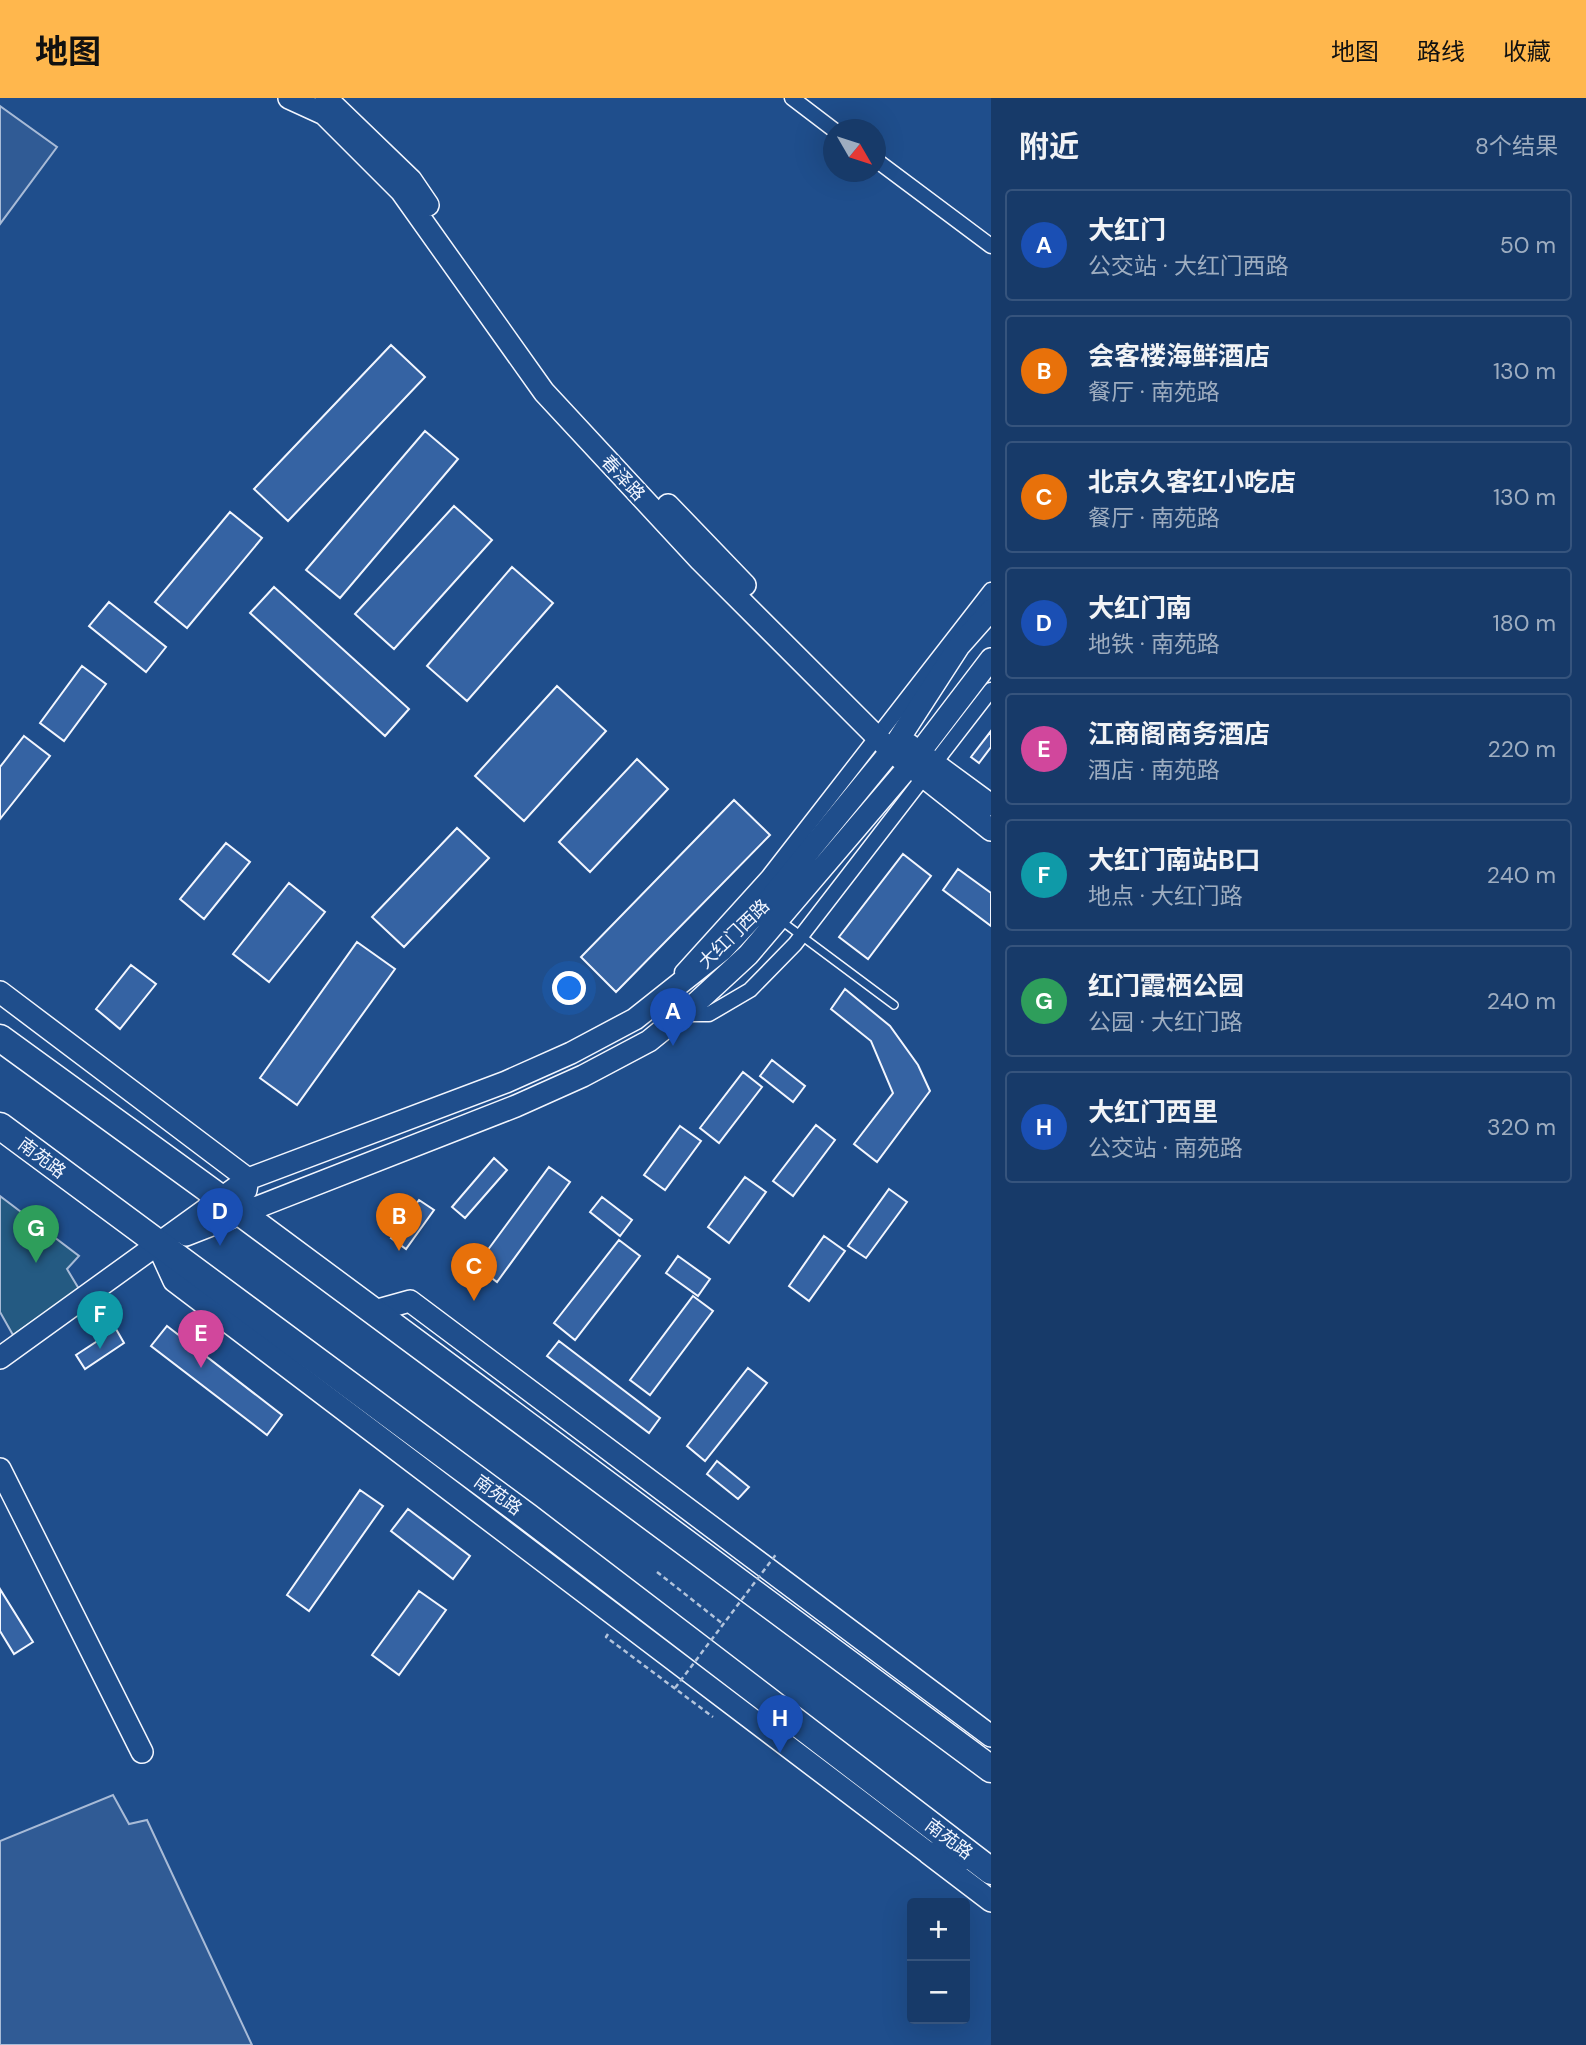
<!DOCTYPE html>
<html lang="zh">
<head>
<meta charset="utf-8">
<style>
	body { margin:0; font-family:"DM Sans","Noto Sans SC",sans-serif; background:#20416f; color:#f1f3f6 }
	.controls { position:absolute; right:21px; bottom:21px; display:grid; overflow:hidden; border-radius:7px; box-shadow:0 7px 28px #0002 }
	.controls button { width:63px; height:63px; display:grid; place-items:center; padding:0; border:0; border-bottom:2px solid #36547d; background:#173a69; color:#f1f3f6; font:35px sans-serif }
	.compass { position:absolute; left:823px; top:21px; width:63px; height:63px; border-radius:50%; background:#173a69; box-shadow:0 7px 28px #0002; rotate:129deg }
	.you { position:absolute; left:570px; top:891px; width:24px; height:24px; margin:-18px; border:5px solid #fff; border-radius:50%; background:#1a73e8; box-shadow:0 0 0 10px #1a73e833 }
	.badge { display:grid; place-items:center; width:46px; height:46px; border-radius:50%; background:#ffb74d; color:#fff; font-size:23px; font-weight:700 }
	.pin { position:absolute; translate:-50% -58px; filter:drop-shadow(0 2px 4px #0008) }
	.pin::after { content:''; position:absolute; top:37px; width:24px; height:21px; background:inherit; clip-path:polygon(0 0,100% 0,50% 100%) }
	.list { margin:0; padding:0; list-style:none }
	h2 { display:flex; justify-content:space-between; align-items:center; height:91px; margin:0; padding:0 28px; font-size:30px }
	h2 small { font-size:23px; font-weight:400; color:#9eadc0 }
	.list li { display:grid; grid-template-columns:46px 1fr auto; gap:21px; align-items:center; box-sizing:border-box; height:112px; margin:0 14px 14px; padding:0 14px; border:2px solid #36547d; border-radius:7px }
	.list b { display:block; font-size:26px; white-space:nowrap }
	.list p { margin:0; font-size:23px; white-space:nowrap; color:#9eadc0 }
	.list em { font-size:23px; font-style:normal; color:#9eadc0 }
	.map { position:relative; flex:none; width:991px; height:1947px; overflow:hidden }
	header { display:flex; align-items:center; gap:42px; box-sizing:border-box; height:98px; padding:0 35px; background:#ffb74d; color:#111 }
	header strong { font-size:33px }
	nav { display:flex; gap:38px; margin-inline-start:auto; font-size:24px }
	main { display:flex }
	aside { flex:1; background:#173a69 }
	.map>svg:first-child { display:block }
</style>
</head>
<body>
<header>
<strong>地图</strong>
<nav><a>地图</a><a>路线</a><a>收藏</a></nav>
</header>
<main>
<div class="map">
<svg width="991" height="1947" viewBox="0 0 991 1947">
	<rect width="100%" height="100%" fill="#1f4e8c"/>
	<path fill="#245a82" stroke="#a8bbd7" stroke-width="2" d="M0,1098L79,1158L67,1171L79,1191L13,1237L0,1214Z"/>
	<path fill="#305b95" stroke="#a8bbd7" stroke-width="2" d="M0,8L57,49L0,126Z
		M113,1697L129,1726L147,1722L252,1947H0V1743Z"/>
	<path fill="#3563a3" stroke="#f2f6ff" stroke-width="2" d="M391,247L425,279L288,423L254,391Z
		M425,333L458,361L340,500L306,472Z
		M454,408L492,442L394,551L355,516Z
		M230,414L262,440L187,530L155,504Z
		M512,469L553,505L467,603L427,568Z
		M274,489L409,611L385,638L250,515Z
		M109,504L166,549L146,574L89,528Z
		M82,568L106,586L64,643L40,625Z
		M557,588L606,633L524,723L475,678Z
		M991,633V649L979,665L971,659Z
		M24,638L50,658L0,721V669Z
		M637,661L668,691L590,774L559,744Z
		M734,702L770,737L616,894L581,859Z
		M457,730L489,760L404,849L372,819Z
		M226,745L250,764L204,821L180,801Z
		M903,756L931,778L868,861L839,839Z
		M958,771L991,795V828L943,792Z
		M289,785L325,814L269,884L233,856Z
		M357,844L395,871L297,1007L260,980Z
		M131,867L156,886L120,931L96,911Z
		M845,891L890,928L918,967L930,993L877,1064L854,1046L893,995L871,943L831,911Z
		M772,962L805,988L793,1004L760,978Z
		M743,974L762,989L719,1045L700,1030Z
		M816,1027L835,1042L793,1098L773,1083Z
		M680,1028L701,1043L665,1092L644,1077Z
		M494,1060L507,1072L465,1120L452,1109Z
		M549,1069L570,1084L497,1184L476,1168Z
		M745,1079L766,1094L729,1145L708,1129Z
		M889,1091L907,1104L866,1160L848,1148Z
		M602,1099L632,1122L620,1138L590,1114Z
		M419,1102L434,1112L406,1151L391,1140Z
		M824,1138L845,1153L809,1203L789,1188Z
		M619,1142L640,1158L575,1242L554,1225Z
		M678,1158L710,1181L698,1198L666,1175Z
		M693,1198L713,1213L650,1297L630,1282Z
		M167,1228L282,1317L267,1337L151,1248Z
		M116,1231L124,1245L85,1271L76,1257Z
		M559,1243L660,1320L649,1335L547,1258Z
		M748,1270L767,1285L705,1363L687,1348Z
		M717,1363L749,1389L738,1401L707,1376Z
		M360,1392L383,1408L309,1513L287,1497Z
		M408,1411L470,1458L453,1481L391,1433Z
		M0,1491L33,1544L14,1556L0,1533Z
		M419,1493L446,1512L399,1577L372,1557Z"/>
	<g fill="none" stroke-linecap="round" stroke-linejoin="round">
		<g stroke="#f2f6ff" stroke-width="10">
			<path id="lane" d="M780,822L894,907"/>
		</g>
		<g stroke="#f2f6ff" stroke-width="17">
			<path id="street" d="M792,0L834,32
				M876,62L991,148
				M682,874L768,779L991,492
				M683,916H709L750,892L795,846L991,592"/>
		</g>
		<g stroke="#f2f6ff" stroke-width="24">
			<path id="secondary" d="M289,0L324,16L401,93L544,294L700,462L891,653L991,732
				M326,0L411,82L428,107
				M668,407L745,487
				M908,646L991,707
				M0,894L248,1081L246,1092
				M186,1137L516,1008L583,978L649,943L696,905L748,857L910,667L991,561
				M158,1148L174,1183L927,1754L976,1762
				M374,1213L410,1203L991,1638
				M0,1260L248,1081L506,984L571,955L635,921L722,852L768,803L891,653L959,548L991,512
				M0,1371L142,1654
				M928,1755L991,1803"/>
		</g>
		<g stroke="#f2f6ff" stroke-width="29">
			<path id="highway" d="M0,940L241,1115L991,1671
				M0,1028L528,1419L991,1773"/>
		</g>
		<path stroke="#b3c4dc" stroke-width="2.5" stroke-dasharray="5 3.5" stroke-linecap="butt" d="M657,1474L723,1526
			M608,1536L606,1539L713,1619"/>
		<use href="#lane" stroke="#1f4e8c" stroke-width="7"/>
		<use href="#street" stroke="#1f4e8c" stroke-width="14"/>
		<use href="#secondary" stroke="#1f4e8c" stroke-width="21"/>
		<use href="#highway" stroke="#1f4e8c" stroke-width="26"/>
		<path stroke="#b3c4dc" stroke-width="2.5" stroke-dasharray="5 3.5" stroke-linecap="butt" d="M675,1590L777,1455"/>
	</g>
	<g text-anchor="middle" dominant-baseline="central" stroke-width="5" stroke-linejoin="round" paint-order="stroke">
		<g font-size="18" fill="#f2f6ff" stroke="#1f4e8c">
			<text transform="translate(623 380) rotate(47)">春泽路</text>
			<text transform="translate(734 836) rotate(-44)">大红门西路</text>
			<text transform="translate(42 1060) rotate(37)">南苑路</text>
			<text transform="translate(498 1397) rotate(36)">南苑路</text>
			<text transform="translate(949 1741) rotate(37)">南苑路</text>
		</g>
	</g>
</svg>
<div class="controls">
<button>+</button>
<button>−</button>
</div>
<svg class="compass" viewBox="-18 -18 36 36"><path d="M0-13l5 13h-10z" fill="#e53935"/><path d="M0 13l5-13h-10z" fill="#9eadc0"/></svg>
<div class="you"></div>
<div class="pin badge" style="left:673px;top:948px;background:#1a4fb4">A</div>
<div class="pin badge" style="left:399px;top:1153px;background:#e8710a">B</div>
<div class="pin badge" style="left:474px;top:1203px;background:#e8710a">C</div>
<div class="pin badge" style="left:220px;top:1148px;background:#1a4fb4">D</div>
<div class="pin badge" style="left:201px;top:1270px;background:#d1479c">E</div>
<div class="pin badge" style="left:100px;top:1251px;background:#0f9aa8">F</div>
<div class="pin badge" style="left:36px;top:1165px;background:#2e9e5b">G</div>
<div class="pin badge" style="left:780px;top:1655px;background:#1a4fb4">H</div>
</div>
<aside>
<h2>附近<small>8个结果</small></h2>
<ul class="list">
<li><span class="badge" style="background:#1a4fb4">A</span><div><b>大红门</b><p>公交站 · 大红门西路</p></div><em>50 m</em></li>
<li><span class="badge" style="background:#e8710a">B</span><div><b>会客楼海鲜酒店</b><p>餐厅 · 南苑路</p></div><em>130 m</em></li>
<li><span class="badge" style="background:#e8710a">C</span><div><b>北京久客红小吃店</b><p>餐厅 · 南苑路</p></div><em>130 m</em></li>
<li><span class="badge" style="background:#1a4fb4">D</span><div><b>大红门南</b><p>地铁 · 南苑路</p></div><em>180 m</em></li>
<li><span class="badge" style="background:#d1479c">E</span><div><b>江商阁商务酒店</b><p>酒店 · 南苑路</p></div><em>220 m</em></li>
<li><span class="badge" style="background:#0f9aa8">F</span><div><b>大红门南站B口</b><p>地点 · 大红门路</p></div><em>240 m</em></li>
<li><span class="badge" style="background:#2e9e5b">G</span><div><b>红门霞栖公园</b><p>公园 · 大红门路</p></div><em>240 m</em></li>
<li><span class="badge" style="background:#1a4fb4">H</span><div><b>大红门西里</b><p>公交站 · 南苑路</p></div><em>320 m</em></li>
</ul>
</aside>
</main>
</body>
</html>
